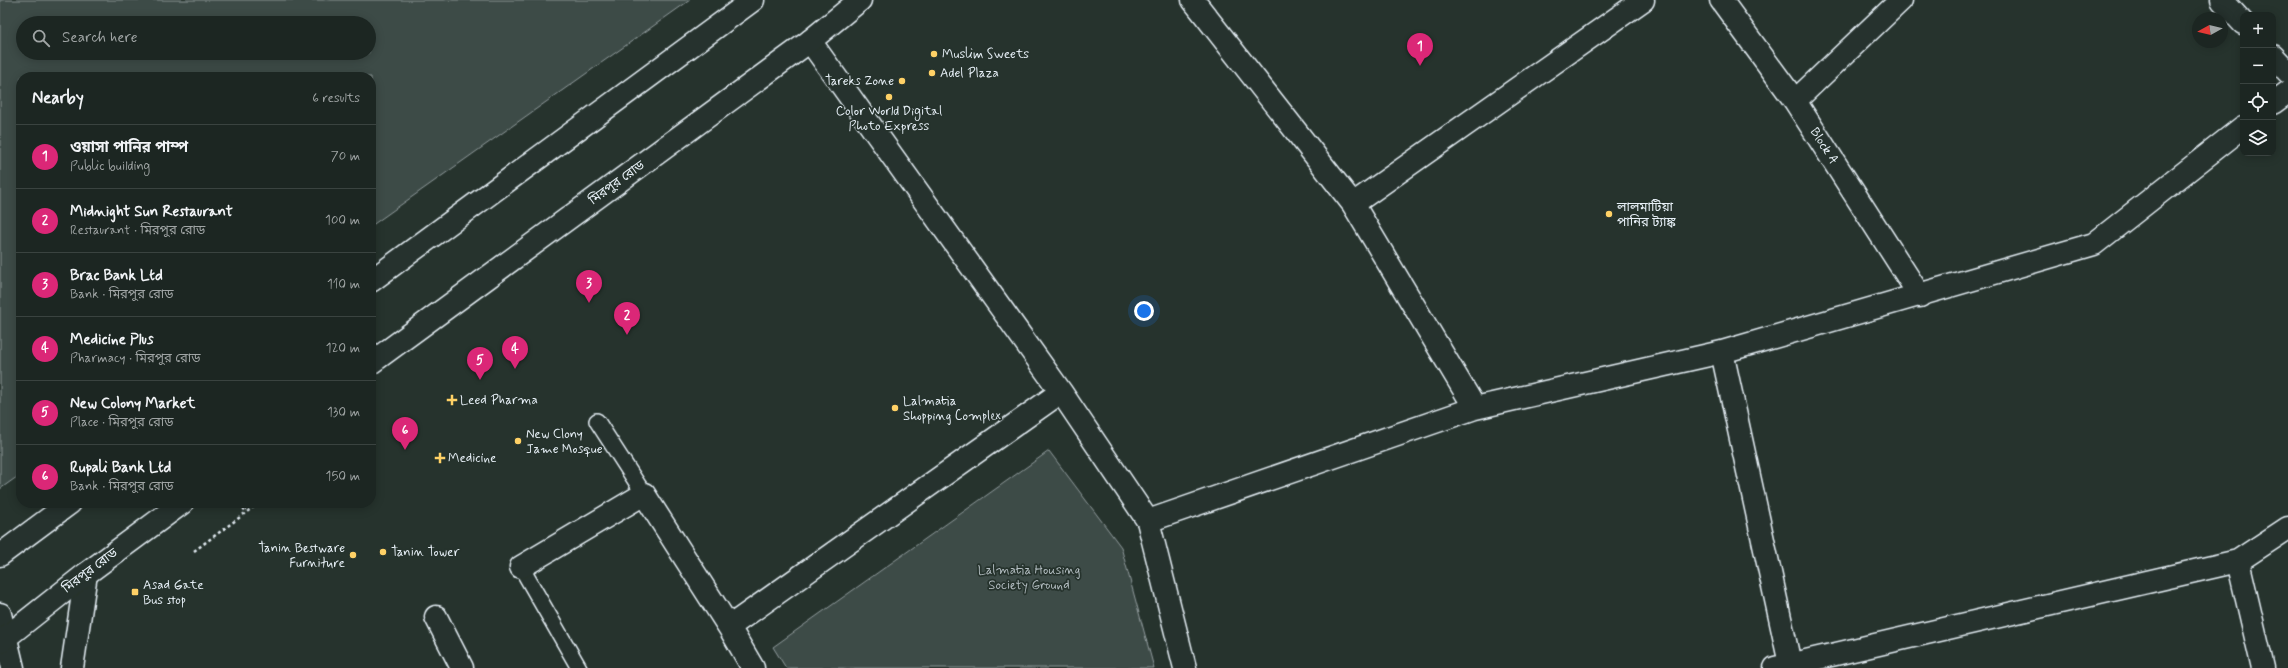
<!DOCTYPE html>
<html lang="en">
<head>
<meta charset="utf-8">
<style>
	body { margin:0; font-family:Mynerve,"Noto Sans Bengali",sans-serif; background:#29322f; color:#f1f3f6 }
	.controls { position:absolute; right:12px; top:12px; display:grid; overflow:hidden; border-radius:8px; box-shadow:0 2px 10px #0003 }
	.controls button { width:36px; height:36px; display:grid; place-items:center; padding:0; border:0; border-bottom:1px solid #3a4340; background:#1c2622; color:#f1f3f6; font:20px sans-serif }
	.compass { position:absolute; left:2192px; top:12px; width:36px; height:36px; border-radius:50%; background:#1c2622; box-shadow:0 2px 10px #0003; rotate:262deg }
	.you { position:absolute; left:1144px; top:311px; width:14px; height:14px; margin:-10px; border:3px solid #fff; border-radius:50%; background:#1a73e8; box-shadow:0 0 0 6px #1a73e833 }
	.badge { display:grid; place-items:center; width:26px; height:26px; border-radius:50%; background:#db2777; color:#fff; font-size:13px; font-weight:700 }
	.pin { position:absolute; translate:-50% -33px; filter:drop-shadow(0 1px 2px #0008) }
	.pin::after { content:''; position:absolute; top:21px; width:14px; height:12px; background:inherit; clip-path:polygon(0 0,100% 0,50% 100%) }
	.list { margin:0; padding:0; list-style:none }
	h2 { display:flex; justify-content:space-between; align-items:center; height:52px; margin:0; padding:0 16px; font-size:17px }
	h2 small { font-size:13px; font-weight:400; color:#a0a5a5 }
	.list li { display:grid; grid-template-columns:26px 1fr auto; gap:12px; align-items:center; box-sizing:border-box; height:64px; padding:0 16px; border-top:1px solid #3a4340 }
	.list b { display:block; font-size:15px; white-space:nowrap }
	.list p { margin:0; font-size:13px; white-space:nowrap; color:#a0a5a5 }
	.list em { font-size:13px; font-style:normal; color:#a0a5a5 }
	.icon { flex:none; width:22px; height:22px; fill:none; stroke:currentColor; stroke-width:2; stroke-linecap:round; stroke-linejoin:round }
	.map { position:relative; flex:none; width:2288px; height:668px; overflow:hidden }
	.search { position:absolute; background:#1c2622; box-shadow:0 2px 10px #0003; left:16px; top:16px; width:360px; height:44px; display:flex; align-items:center; gap:10px; box-sizing:border-box; padding:0 14px; border-radius:22px; color:#a0a5a5; font-size:15px }
	.panel { position:absolute; background:#1c2622; box-shadow:0 2px 10px #0003; left:16px; top:72px; width:360px; height:436px; border-radius:16px }
	.map>svg:first-child { display:block }
</style>
</head>
<body>
<div class="map">
<svg width="2288" height="668" viewBox="0 0 2288 668">
	<rect width="100%" height="100%" fill="#26332d"/>
	<filter id="ink" filterUnits="userSpaceOnUse"><feTurbulence type="fractalNoise" baseFrequency=".025" numOctaves="2"/><feDisplacementMap in="SourceGraphic" scale="8" xChannelSelector="R" yChannelSelector="G"/><feConvolveMatrix kernelMatrix="1 2 1 2 8 2 1 2 1" color-interpolation-filters="sRGB"/></filter>
	<g filter="url(#ink)">
		<path fill="#3e4b47" stroke="#939ea0" fill-rule="evenodd" d="M0,0H690L371,226V77H21V474L0,489ZM23,23H369V53H23Z
			M1049,451L1121,547L1154,668H786L773,647Z"/>
		<g fill="none" stroke-linecap="round" stroke-linejoin="round">
			<g stroke="#e8f1f8" stroke-width="18">
				<path id="lane" d="M597,421L644,494
					M521,567L579,668"/>
			</g>
			<g stroke="#e8f1f8" stroke-width="25">
				<path id="street" d="M1193,0L1353,204L1475,408
					M1721,0L1795,101L1920,296
					M2222,0L2243,23
					M810,41L1061,392L1148,521L1185,668
					M2273,56L2288,72
					M1795,101L1901,0
					M2273,103L2288,92
					M1353,204L1643,0
					M1722,352L1790,664
					M1148,521L1475,408L1722,352L2094,244L2243,127
					M2238,561L2263,668
					M521,567L644,494L729,627
					M436,617L462,668
					M753,668L729,627L1061,392
					M1775,668L2238,561L2288,528"/>
			</g>
			<g stroke="#e8f1f8" stroke-width="25">
				<path id="secondary" d="M0,614L13,668
					M72,668L86,574"/>
			</g>
			<g stroke="#e8f1f8" stroke-width="25">
				<path id="highway" d="M371,281L753,0
					M371,363L810,41L860,0
					M0,555L70,503
					M0,642L86,574L182,503"/>
			</g>
			<path stroke="#e8f1f8" stroke-width="2.5" stroke-dasharray="3 3" stroke-linecap="butt" d="M240,503L246,512
				M194,551L259,503"/>
			<use href="#lane" stroke="#26332d" stroke-width="15"/>
			<use href="#street" stroke="#26332d" stroke-width="22"/>
			<use href="#secondary" stroke="#26332d" stroke-width="22"/>
			<use href="#highway" stroke="#26332d" stroke-width="22"/>
		</g>
	</g>
	<g fill="#ffd166" stroke="#26332d" stroke-width="1.5">
		<circle cx="934" cy="54" r="4"/>
		<circle cx="932" cy="73" r="4"/>
		<circle cx="902" cy="81" r="4"/>
		<circle cx="889" cy="97" r="4"/>
		<circle cx="1609" cy="214" r="4"/>
		<path d="M450 394h4v4h4v4h-4v4h-4v-4h-4v-4h4z"/>
		<circle cx="895" cy="408" r="4"/>
		<circle cx="518" cy="441" r="4"/>
		<path d="M438 452h4v4h4v4h-4v4h-4v-4h-4v-4h4z"/>
		<circle cx="383" cy="552" r="4"/>
		<circle cx="353" cy="555" r="4"/>
		<rect x="131" y="588" width="8" height="8" rx="2"/>
	</g>
	<g text-anchor="middle" dominant-baseline="central" stroke-width="3.5" stroke-linejoin="round" paint-order="stroke">
		<g font-size="13" fill="#e8f1f8" stroke="#26332d" text-anchor="start">
			<text x="942" y="54">Muslim Sweets</text>
			<text x="940" y="73">Adel Plaza</text>
			<text x="894" y="81" text-anchor="end">Tareks Zone</text>
			<text x="889" y="111" text-anchor="middle">Color World Digital<tspan x="889" dy="15">Photo Express</tspan></text>
			<text x="1617" y="207">লালমাটিয়া<tspan x="1617" dy="15">পানির ট্যাঙ্ক</tspan></text>
			<text x="460" y="400">Leed Pharma</text>
			<text x="903" y="401">Lalmatia<tspan x="903" dy="15">Shopping Complex</tspan></text>
			<text x="526" y="434">New Clony<tspan x="526" dy="15">Jame Mosque</tspan></text>
			<text x="448" y="458">Medicine</text>
			<text x="345" y="548" text-anchor="end">Tanin Bestware<tspan x="345" dy="15">Furniture</tspan></text>
			<text x="391" y="552">Tanin Tower</text>
			<text x="143" y="585">Asad Gate<tspan x="143" dy="15">Bus stop</tspan></text>
		</g>
		<g font-size="13" fill="#e8f1f8" stroke="#26332d">
			<text transform="translate(1824 146) rotate(57)">Block A</text>
			<text transform="translate(617 183) rotate(-36)">মিরপুর রোড</text>
			<text transform="translate(90 571) rotate(-37)">মিরপুর রোড</text>
		</g>
		<g font-size="13" fill="#b5bfc3" stroke="#26332d">
			<text x="1029" y="570">Lalmatia Housing<tspan x="1029" dy="15">Society Ground</tspan></text>
		</g>
	</g>
</svg>
<div class="controls">
<button>+</button>
<button>−</button>
<button><svg class="icon" aria-label="locate" viewBox="0 0 24 24"><circle cx="12" cy="12" r="6"/><path d="M12 2v4M12 18v4M2 12h4M18 12h4"/></svg></button>
<button><svg class="icon" aria-label="layers" viewBox="0 0 24 24"><path d="M12 4l9 5-9 5-9-5zM3 14l9 5 9-5"/></svg></button>
</div>
<svg class="compass" viewBox="-18 -18 36 36"><path d="M0-13l5 13h-10z" fill="#e53935"/><path d="M0 13l5-13h-10z" fill="#a0a5a5"/></svg>
<div class="you"></div>
<div class="pin badge" style="left:1420px;top:66px">1</div>
<div class="pin badge" style="left:627px;top:335px">2</div>
<div class="pin badge" style="left:589px;top:303px">3</div>
<div class="pin badge" style="left:515px;top:369px">4</div>
<div class="pin badge" style="left:480px;top:380px">5</div>
<div class="pin badge" style="left:405px;top:450px">6</div>
<div class="search"><svg class="icon" aria-label="search" viewBox="0 0 24 24"><circle cx="10" cy="10" r="6"/><path d="M15 15l6 6"/></svg>Search here</div>
<section class="panel">
<h2>Nearby<small>6 results</small></h2>
<ul class="list">
<li><span class="badge">1</span><div><b>ওয়াসা পানির পাম্প</b><p>Public building</p></div><em>70 m</em></li>
<li><span class="badge">2</span><div><b>Midnight Sun Restaurant</b><p>Restaurant · মিরপুর রোড</p></div><em>100 m</em></li>
<li><span class="badge">3</span><div><b>Brac Bank Ltd</b><p>Bank · মিরপুর রোড</p></div><em>110 m</em></li>
<li><span class="badge">4</span><div><b>Medicine Plus</b><p>Pharmacy · মিরপুর রোড</p></div><em>120 m</em></li>
<li><span class="badge">5</span><div><b>New Colony Market</b><p>Place · মিরপুর রোড</p></div><em>130 m</em></li>
<li><span class="badge">6</span><div><b>Rupali Bank Ltd</b><p>Bank · মিরপুর রোড</p></div><em>150 m</em></li>
</ul>
</section>
</div>
</body>
</html>
